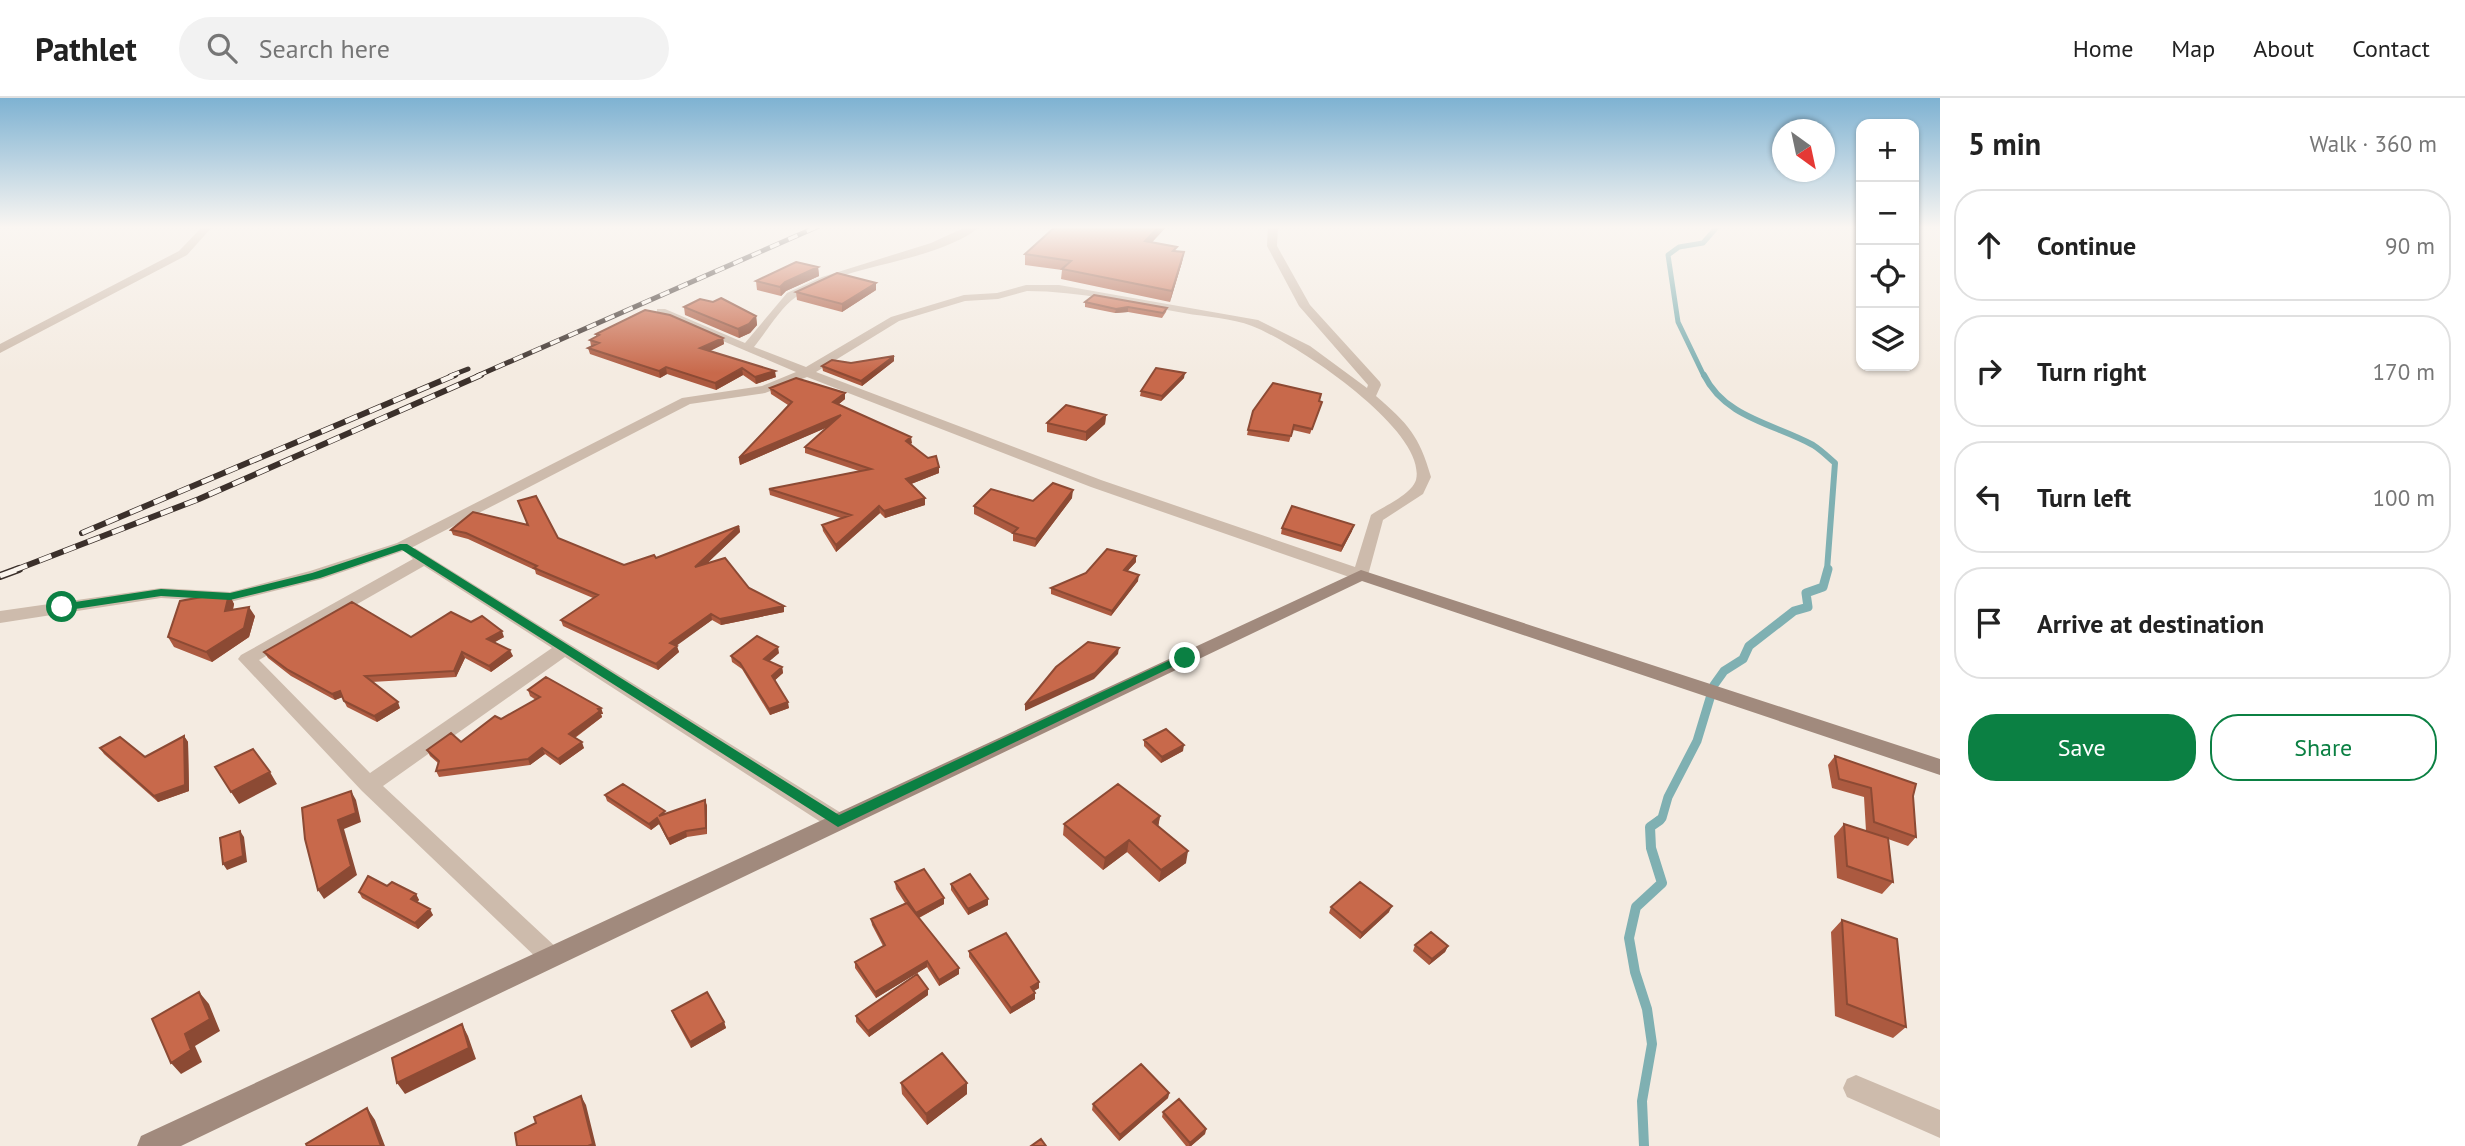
<!DOCTYPE html>
<html lang="en">
<head>
<meta charset="utf-8">
<style>
	body { margin:0; font-family:"PT Sans",sans-serif; background:#f2f2f2; color:#222 }
	.controls { position:absolute; right:21px; top:21px; display:grid; overflow:hidden; border-radius:14px; box-shadow:0 2px 5px #0004 }
	.controls button { width:63px; height:63px; display:grid; place-items:center; padding:0; border:0; border-bottom:2px solid #e0e0e0; background:#fff; color:#222; font:35px sans-serif }
	.compass { position:absolute; left:1772px; top:21px; width:63px; height:63px; border-radius:50%; background:#fff; box-shadow:0 2px 5px #0004; rotate:147deg }
	.stop { position:absolute; width:21px; height:21px; margin:-16px; border:5px solid #0b8043; border-radius:50%; background:#fff }
	.stop.end { background:#0b8043; border-color:#fff; box-shadow:0 2px 7px #0008 }
	.list { margin:0; padding:0; list-style:none }
	h2 { display:flex; justify-content:space-between; align-items:center; height:91px; margin:0; padding:0 28px; font-size:30px }
	h2 small { font-size:23px; font-weight:400; color:#767676 }
	.list li { display:grid; grid-template-columns:46px 1fr auto; gap:21px; align-items:center; box-sizing:border-box; height:112px; margin:0 14px 14px; padding:0 14px; border:2px solid #e0e0e0; border-radius:28px }
	.list b { display:block; font-size:26px; white-space:nowrap }
	.list em { font-size:23px; font-style:normal; color:#767676 }
	.actions { display:flex; gap:14px; padding:21px 28px }
	.actions a { flex:1; padding:16px 0; border:2px solid #0b8043; border-radius:28px; text-align:center; font-size:24px; color:#0b8043 }
	.actions .main { background:#0b8043; color:#fff }
	.icon { flex:none; width:38px; height:38px; fill:none; stroke:currentColor; stroke-width:2; stroke-linecap:round; stroke-linejoin:round }
	.map { position:relative; flex:none; width:1940px; height:1048px; overflow:hidden }
	header { display:flex; align-items:center; gap:42px; box-sizing:border-box; height:98px; padding:0 35px; background:#fff; border-bottom:2px solid #e0e0e0 }
	header strong { font-size:33px }
	nav { display:flex; gap:38px; margin-inline-start:auto; font-size:24px }
	.search { width:490px; height:63px; background:#f2f2f2; display:flex; align-items:center; gap:18px; box-sizing:border-box; padding:0 24px; border-radius:38px; color:#767676; font-size:26px }
	main { display:flex }
	aside { flex:1; background:#fff }
	.map>svg:first-child { display:block }
</style>
</head>
<body>
<header>
<strong>Pathlet</strong>
<div class="search"><svg class="icon" aria-label="search" viewBox="0 0 24 24"><circle cx="10" cy="10" r="6"/><path d="M15 15l6 6"/></svg>Search here</div>
<nav><a>Home</a><a>Map</a><a>About</a><a>Contact</a></nav>
</header>
<main>
<div class="map">
<svg width="1940" height="1048" viewBox="0 0 1940 1048">
	<rect width="100%" height="100%" fill="#f4ebe1"/>
	<g fill="none" stroke-linecap="round" stroke-linejoin="round">
		<path stroke="#7fb0b2" stroke-width="5" d="M1704,278L1678,224L1668,157L1679,149L1703,145L1718,128"/>
		<path stroke="#7fb0b2" stroke-width="6" d="M1704,277C1725,320 1775,326 1813,347C1821,352 1828,359 1835,365L1827,472"/>
		<path stroke="#7fb0b2" stroke-width="9" d="M1657,724L1662,720L1668,699L1697,643L1714,587L1724,573L1743,561L1749,548L1794,513L1808,509L1806,495L1823,489L1828,471"/>
		<path stroke="#7fb0b2" stroke-width="10" d="M1644,1048L1642,1003L1652,946L1647,911L1635,874L1629,840L1636,809L1662,785L1651,750L1650,729L1660,722"/>
		<path fill="#cdbbac" fill-rule="evenodd" d="M203,128H213L187,157L0,255V246L179,153Z
			M968,128H981C935,166 844,165 796,199C780,210 767,233 754,249L806,269L891,219L964,197L997,195L1026,187H1059L1258,222L1310,248L1367,290L1368,287L1299,208L1267,148L1268,128H1278L1277,148L1310,207L1380,284L1381,287L1376,298C1408,326 1419,337 1431,379L1423,396L1383,422L1367,481H1355L1091,389L807,279L765,295L690,306L409,451L322,481L230,504L161,500L0,525V513L161,490L230,494L310,473L397,445L682,300L762,288L796,274L657,215V211H665L745,245L787,195L822,179L931,145ZM1027,193C1080,193 1132,206 1184,215C1206,219 1232,220 1252,228C1292,243 1428,332 1416,382C1411,397 1384,408 1371,417L1355,469L1101,382L816,274L899,223L965,203L998,201Z
			M415,450L846,718L849,724L846,730L838,732L830,730L565,559L383,688L559,852L563,859L559,866L551,870L543,866L362,693L238,561L241,557L413,461L407,455ZM424,468L552,550L370,675L259,562Z
			M1856,977L1940,1012V1040L1847,999L1843,990L1847,981Z"/>
		<path fill="#a18a7d" fill-rule="evenodd" d="M1361,472L1940,661V677L1362,483L181,1048H137L141,1038Z"/>
		<g stroke="#3b302b" stroke-width="5">
			<path id="rail-far2" d="M450,278L468,271
				M477,278L819,128"/>
		</g>
		<g stroke="#3b302b" stroke-width="6">
			<path id="rail-far1" d="M82,435L455,277
				M15,472L199,401L481,277"/>
		</g>
		<g stroke="#3b302b" stroke-width="8">
			<path id="rail" d="M0,478L19,471"/>
		</g>
		<use href="#rail-far2" stroke="#fbf5ee" stroke-width="3.5" stroke-dasharray="10" stroke-linecap="butt"/>
		<use href="#rail-far1" stroke="#fbf5ee" stroke-width="4.5" stroke-dasharray="13" stroke-linecap="butt"/>
		<use href="#rail" stroke="#fbf5ee" stroke-width="5" stroke-dasharray="17" stroke-linecap="butt"/>
	</g>
	<path fill="#ac5a40" d="M1167,128L1152,144L1177,153L1184,154L1182,164L1170,204L1061,181L1062,172L1025,167V156Z
		M818,169L819,178L786,193L781,198L757,192L756,183Z
		M876,192L842,214L797,202L796,194Z
		M1085,204L1167,210L1166,214L1162,220L1128,214L1115,215L1085,209Z
		M684,209L756,218L757,227L750,235L739,240L685,217Z
		M596,236L723,240L724,246L710,253L776,279L756,286L743,277L716,292L667,276L660,280L590,256L588,250L591,248L590,242L596,239Z
		M894,263L862,288L823,273L822,268Z
		M1184,280L1161,303L1140,298L1141,293Z
		M770,290L845,295V301L839,306L912,345L910,346L939,375L911,386L925,407L885,420L880,415L836,454L823,433L822,427L841,420L770,397L769,391L859,373L805,355V349L827,329L740,367L739,360L788,307L771,296Z
		M1319,303L1322,304L1320,309L1310,336L1293,332L1289,344L1247,337L1248,332Z
		M1106,317L1105,326L1086,343L1047,334V325Z
		M1072,400L1035,449L1013,443V436L974,416V408Z
		M739,428L740,434L706,466L749,490L784,514L721,527L712,522L676,547L679,554L658,572L563,528L561,522L593,500L536,476L535,472L468,441L453,437L451,432L558,440L624,467L656,460Z
		M1282,430L1352,433L1341,454L1281,436Z
		M1136,464L1127,473L1138,483L1111,518L1051,496V490Z
		M229,496L234,506L233,512L255,518L249,539L212,564L174,549L168,539Z
		M471,524L504,539L494,544L513,558L491,574L465,560L456,579L372,584L400,610L377,624L347,609L342,599L335,602L291,578L268,560L264,554L411,539Z
		M779,555L769,563L782,569L783,575L775,582L789,610L770,617L742,571L732,564L731,558Z
		M528,592L601,610L603,616H601L602,619L575,640L584,650L560,667L545,656L530,667L439,679L436,673L438,665L430,658L427,652L461,644L536,602L530,598Z
		M184,638L188,644L189,693L158,704L104,656L100,650L145,659Z
		M1144,642L1183,653L1161,665L1144,648Z
		M1835,658L1913,698L1916,739L1908,748L1888,741L1893,784L1882,796L1837,780L1834,738L1844,726L1866,733L1864,699L1832,690L1828,667Z
		M605,697L666,716L705,702L707,708V736L687,739L670,747L659,726L651,732L607,703Z
		M1160,718L1158,728L1186,765L1159,784L1127,754L1103,772L1063,737L1064,726Z
		M895,784L944,800V806L919,820L959,870V876L939,888L927,869L876,900L855,870V864L883,848L872,827L871,821L905,805L896,791Z
		M951,786L988,807L968,817L951,792Z
		M387,788L416,796L419,802L417,804L433,817L418,831L362,800L359,794Z
		M1331,809L1389,814L1360,841L1329,815Z
		M1842,822L1906,929L1893,940L1835,918L1831,834Z
		M1415,847L1448,848L1445,854L1429,867L1413,853Z
		M969,853L1039,884V890L1034,893L1035,895V901L1010,916L969,859Z
		M928,891V897L869,939L856,924V918Z
		M672,913L724,924L726,930L691,950L674,919Z
		M901,985L967,996L927,1027L902,996Z
		M1169,995L1168,1000L1119,1043L1092,1012L1093,1006Z
		M1163,1014L1206,1031L1205,1036L1191,1048H1186L1162,1019Z"/>
	<path fill="#8c4a34" d="M1159,128H1167L1144,153L1145,143Z
		M1184,154L1182,164L1170,204L1172,193Z
		M818,169L819,178L786,193L781,198L780,189L785,184Z
		M876,185V192L842,214V206Z
		M1128,209V214L1115,215L1116,211Z
		M756,218L757,227L750,235L739,240L738,231Z
		M723,240L724,246L702,257L700,250Z
		M894,258V263L862,288L861,283Z
		M666,269L667,276L660,280L659,273Z
		M742,270L743,277L716,292L715,285Z
		M775,273L776,279L756,286L755,279Z
		M1185,275L1184,280L1161,303L1162,298Z
		M845,295V301L834,310L833,304Z
		M841,317L842,323L740,367L739,360Z
		M1106,317L1105,326L1086,343V334Z
		M911,339L912,345L906,349V343Z
		M939,369V375L906,388V381Z
		M1073,392L1072,400L1035,449L1036,441Z
		M925,400V407L885,420L884,413Z
		M879,408L880,415L836,454V447Z
		M1354,427L1352,433L1341,454L1342,448Z
		M739,428L740,434L697,475L695,469Z
		M1136,458V464L1123,478L1124,472Z
		M1139,477L1138,483L1111,518L1112,513Z
		M229,496L234,506L230,523L225,513Z
		M784,508V514L721,527L720,521Z
		M249,509L255,518L249,539L212,564L206,554Z
		M711,516L712,522L672,551L670,545Z
		M502,533L504,539L490,547L487,541Z
		M677,548L679,554L658,572L656,566Z
		M778,549L779,555L765,567L764,561Z
		M1119,550L1118,556L1094,581L1025,613V607Z
		M510,552L513,558L491,574L489,568Z
		M462,554L465,560L456,579L454,573Z
		M782,569L783,575L773,584L772,578Z
		M340,593L343,599L335,602L332,596Z
		M398,604L400,610L377,624L374,618Z
		M788,604L789,610L770,617L769,611Z
		M601,610L603,616H601L602,619L571,642L569,636Z
		M184,638L188,644L189,693L158,704L154,698Z
		M582,644L584,650L560,667L558,661Z
		M1184,647L1183,653L1161,665L1162,659Z
		M542,650L545,656L530,667L528,661Z
		M270,674L277,686L239,706L231,694Z
		M351,693L356,702L361,724L344,731L357,777L324,801L318,792L338,722Z
		M705,702L707,708V736L706,730Z
		M1160,718L1158,730L1153,724Z
		M657,720L659,726L651,732L649,726Z
		M240,733L244,739L247,764L227,772L223,766Z
		M686,733L687,739L670,747L668,741Z
		M1129,742L1127,754L1103,772L1105,760Z
		M1188,753L1186,765L1159,784L1161,772Z
		M416,796L419,802L414,807L411,801Z
		M944,800V806L916,821V815Z
		M988,801V807L968,817V811Z
		M1392,808L1389,814L1360,841L1362,835Z
		M430,811L433,817L418,831L415,825Z
		M1448,848L1445,854L1429,867L1432,861Z
		M927,863V869L876,900L875,894Z
		M959,870V876L939,888V882Z
		M1039,884V890L1030,895L1031,889Z
		M928,891V897L869,939L868,933Z
		M199,894L209,906L220,933L195,948L202,964L181,976L171,965L185,936Z
		M1035,895V901L1010,916L1011,910Z
		M724,924L726,930L691,950L690,944Z
		M462,926L468,938L476,961L405,996L397,985Z
		M967,985V996L927,1027L926,1016Z
		M1169,995L1168,1000L1119,1043L1120,1037Z
		M581,998L586,1007L596,1048H588Z
		M367,1010L375,1022L385,1048H381Z
		M1206,1031L1205,1036L1191,1048H1189L1190,1045Z"/>
	<path fill="#c8694b" stroke="#8c4a34" stroke-width="2" d="M1056,128H1159L1145,143L1177,149L1173,153L1184,154L1172,193L1062,171L1071,163L1025,156Z
		M796,164L818,169L785,184L780,189L756,183Z
		M837,175L876,185L842,206L796,194Z
		M1094,197L1167,210L1163,215L1128,209L1116,211L1085,204Z
		M721,200L756,218L749,226L738,231L684,209L700,201L713,204Z
		M645,212L670,217L723,240L700,250L775,273L755,279L742,270L715,285L666,269L659,273L588,250L599,245L590,242L599,237L596,236Z
		M894,258L861,283L822,268L832,262L851,265Z
		M1156,270L1185,275L1162,298L1141,293Z
		M796,280L845,295L833,304L911,339L906,343L928,360L936,358L939,369L906,381L925,400L884,413L879,408L836,447L822,427L851,417L769,391L871,371L805,349L841,317L739,360L792,304L770,290Z
		M1273,285L1321,296L1319,303L1322,304L1312,331L1294,327L1291,338L1248,332L1253,313Z
		M1066,307L1106,317L1086,334L1047,325Z
		M1053,385L1073,392L1036,441L1013,435L1018,430L974,408L991,391L1033,403Z
		M536,398L558,440L624,467L654,457L656,460L739,428L695,469L725,460L749,490L784,508L720,521L711,516L670,545L677,548L656,566L561,522L598,497L534,470L537,468L466,435L451,432L473,414L528,427L518,403Z
		M1292,408L1354,427L1342,448L1282,430Z
		M1107,451L1136,458L1124,472L1139,477L1112,513L1051,490L1086,475Z
		M229,496L225,513L249,509L244,530L206,554L168,539L180,503L213,497Z
		M352,504L411,539L451,514L471,524L482,518L502,533L487,541L510,552L489,568L462,554L454,573L365,578L398,604L374,618L344,603L340,593L332,596L288,572L264,554Z
		M757,538L778,549L764,561L782,569L772,578L788,604L769,611L740,565L731,558Z
		M1088,544L1119,550L1095,575L1025,607L1056,569Z
		M546,579L601,610L598,611L600,613L569,636L582,644L558,661L542,650L528,661L436,673L439,663L427,652L451,635L461,644L495,618L501,621L540,599L528,592Z
		M1166,631L1184,647L1162,659L1144,642Z
		M184,638L185,687L154,698L100,650L120,639L145,659Z
		M253,651L270,674L231,694L215,669Z
		M1835,658L1916,686L1913,698L1916,739L1874,724L1871,690L1839,681Z
		M623,686L665,713L659,718L705,702L706,730L686,733L668,741L657,720L649,726L605,697Z
		M1118,686L1160,718L1153,724L1188,753L1161,772L1129,742L1105,760L1064,726Z
		M351,693L356,715L338,722L351,768L318,792L305,741L302,710Z
		M1844,726L1888,740L1893,784L1847,768Z
		M240,733L243,758L223,766L220,740Z
		M924,771L944,800L916,815L895,784Z
		M970,776L988,801L968,811L951,786Z
		M368,778L387,788L392,784L416,796L411,801L430,811L415,825L359,794Z
		M1360,784L1392,808L1362,835L1331,809Z
		M907,805L959,870L939,882L927,863L875,894L855,864L885,847L871,821Z
		M1842,822L1897,841L1906,929L1847,906Z
		M1431,834L1448,848L1432,861L1415,847Z
		M1006,835L1039,884L1031,889L1035,895L1011,910L969,853Z
		M917,876L928,891L868,933L856,918Z
		M199,894L210,921L185,936L191,952L171,965L152,921Z
		M707,894L724,924L690,944L672,913Z
		M462,926L469,950L397,985L392,960Z
		M942,955L967,985L926,1016L901,985Z
		M1141,966L1169,995L1120,1037L1093,1006Z
		M581,998L593,1046L588,1048H517L515,1035L536,1025L534,1019Z
		M1179,1001L1206,1031L1190,1045L1163,1014Z
		M367,1010L381,1048H307L306,1046Z
		M1041,1041L1046,1048H1031Z"/>
	<linearGradient id="sky" x2="0" y2="1"><stop stop-color="#7eb2d2"/><stop offset="0.47" stop-color="#faf6f2"/><stop offset="1" stop-color="#faf6f2" stop-opacity="0"/></linearGradient>
	<rect width="1940" height="275" fill="url(#sky)"/>
	<path fill="#0b8043" d="M400,446H407L839,717L1181,557L1185,556L1191,560L838,729L402,452L320,480L230,502L161,498L62,513L56,509L62,506L161,491L230,495L312,475Z"/>
</svg>
<div class="controls">
<button>+</button>
<button>−</button>
<button><svg class="icon" aria-label="locate" viewBox="0 0 24 24"><circle cx="12" cy="12" r="6"/><path d="M12 2v4M12 18v4M2 12h4M18 12h4"/></svg></button>
<button><svg class="icon" aria-label="layers" viewBox="0 0 24 24"><path d="M12 4l9 5-9 5-9-5zM3 14l9 5 9-5"/></svg></button>
</div>
<svg class="compass" viewBox="-18 -18 36 36"><path d="M0-13l5 13h-10z" fill="#e53935"/><path d="M0 13l5-13h-10z" fill="#767676"/></svg>
<div class="stop" style="left:62px;top:509px"></div>
<div class="stop end" style="left:1185px;top:560px"></div>
</div>
<aside>
<h2>5 min<small>Walk · 360 m</small></h2>
<ul class="list">
<li><svg class="icon" aria-label="ahead" viewBox="0 0 24 24"><path d="M12 20V5M6 11l6-6 6 6"/></svg><div><b>Continue</b></div><em>90 m</em></li>
<li><svg class="icon" aria-label="right" viewBox="0 0 24 24"><path d="M7 20v-9h11M14 6l5 5-5 5"/></svg><div><b>Turn right</b></div><em>170 m</em></li>
<li><svg class="icon" aria-label="left" viewBox="0 0 24 24"><path d="M17 20v-9H6M10 6l-5 5 5 5"/></svg><div><b>Turn left</b></div><em>100 m</em></li>
<li><svg class="icon" aria-label="arrive" viewBox="0 0 24 24"><path d="M6 21V4h12l-3 4 3 4H6"/></svg><div><b>Arrive at destination</b></div></li>
</ul>
<div class="actions"><a class="main">Save</a><a>Share</a></div>
</aside>
</main>
</body>
</html>
